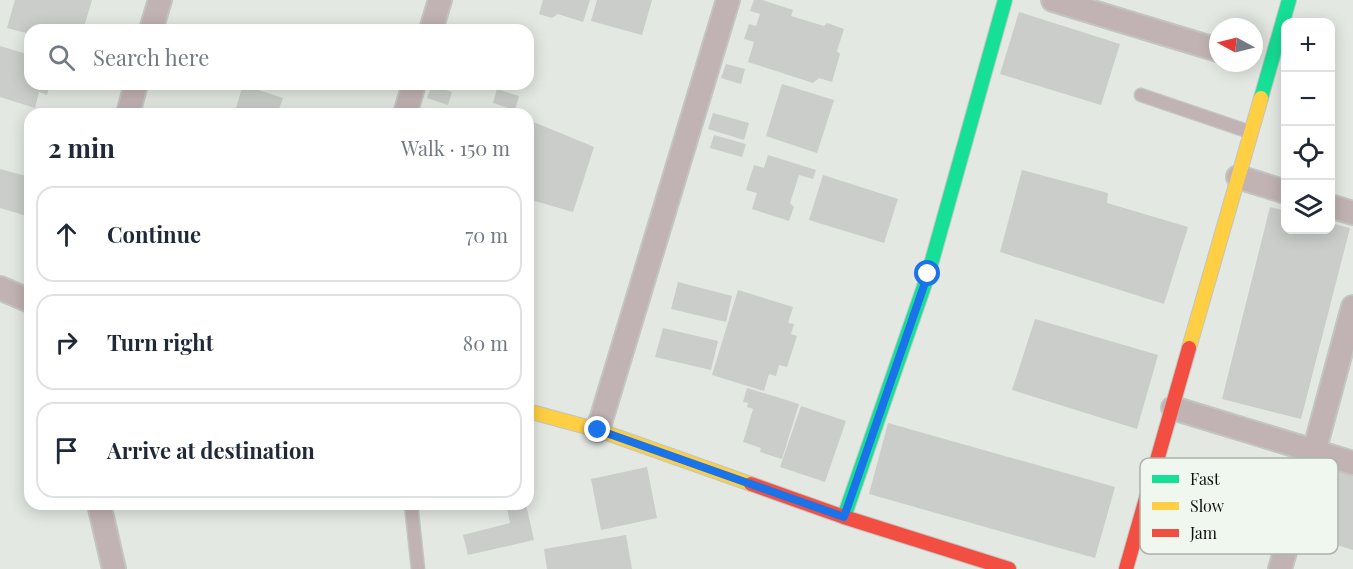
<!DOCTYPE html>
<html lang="en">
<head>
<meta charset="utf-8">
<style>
	body { margin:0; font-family:"Playfair Display",serif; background:#f6f6f7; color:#1f2937 }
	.controls { position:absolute; right:18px; top:18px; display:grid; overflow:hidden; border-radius:12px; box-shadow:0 3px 15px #0003 }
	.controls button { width:54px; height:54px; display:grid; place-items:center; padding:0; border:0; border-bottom:2px solid #e0e1e3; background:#fff; color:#1f2937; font:30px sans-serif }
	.compass { position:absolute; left:1209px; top:18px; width:54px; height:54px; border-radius:50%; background:#fff; box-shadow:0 3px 15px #0003; rotate:277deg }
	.stop { position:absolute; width:18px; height:18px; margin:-14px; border:4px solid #1a73e8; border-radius:50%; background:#fff }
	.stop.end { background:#1a73e8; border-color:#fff; box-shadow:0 2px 6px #0008 }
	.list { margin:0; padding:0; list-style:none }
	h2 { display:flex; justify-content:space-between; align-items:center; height:78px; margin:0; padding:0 24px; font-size:26px }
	h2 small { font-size:20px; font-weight:400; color:#747a83 }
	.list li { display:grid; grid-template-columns:39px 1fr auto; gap:18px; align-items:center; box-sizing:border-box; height:96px; margin:0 12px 12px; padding:0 12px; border:2px solid #e0e1e3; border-radius:18px }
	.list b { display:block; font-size:22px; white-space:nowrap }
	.list em { font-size:20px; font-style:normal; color:#747a83 }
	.icon { flex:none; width:33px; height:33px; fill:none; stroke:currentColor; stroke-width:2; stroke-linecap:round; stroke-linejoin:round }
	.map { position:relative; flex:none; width:1353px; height:569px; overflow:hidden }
	.search { position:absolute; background:#fff; box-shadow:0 3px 15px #0003; left:24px; top:24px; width:510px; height:66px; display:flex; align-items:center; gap:15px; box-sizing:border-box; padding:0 21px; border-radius:18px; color:#747a83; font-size:22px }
	.panel { position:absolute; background:#fff; box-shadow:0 3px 15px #0003; left:24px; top:108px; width:510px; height:402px; border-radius:18px }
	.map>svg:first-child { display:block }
</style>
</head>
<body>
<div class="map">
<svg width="1353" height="569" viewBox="0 0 1353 569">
	<rect width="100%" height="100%" fill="#e3e8e3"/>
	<path fill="#cacdca" d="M15,0H92L83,30H30V34L7,28Z
		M543,0H590L583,22L558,14L552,18L539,14Z
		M597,0H652L642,35L591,21Z
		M754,0H762L793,10L791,16L824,26L827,23L844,29L837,51L840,54L832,82L819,78L813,83L748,62L754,42L744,39L749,24L756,26L760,14L750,11Z
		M1019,12L1120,44L1101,105L1000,74Z
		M0,46L30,55V84H50L47,95L39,92L35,108L0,97Z
		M726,64L745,69L741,84L721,78Z
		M782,84L834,100L817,153L766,136Z
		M243,85L283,98L277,114H234Z
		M432,85L452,92L448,105L427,98Z
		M497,89L519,96L515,110L493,103Z
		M713,113L749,123L744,140L708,129Z
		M529,120L594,147L573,212L528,199Z
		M714,135L746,144L742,157L710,148Z
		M768,155L816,170L813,179L799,175L790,203L794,207L789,221L752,209L757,193L746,190L754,165L764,168Z
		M0,169L30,177V217L0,208Z
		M1022,170L1108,193L1107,203L1188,227L1164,304L1000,252Z
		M823,175L898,199L884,243L809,220Z
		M1270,207L1286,211V230H1330V223L1350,228L1301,419L1222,399Z
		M678,282L732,296L726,322L671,309Z
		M738,290L793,307L788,323L794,324L791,334L797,336L787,367L779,365L776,376L769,374L764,391L712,375Z
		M1035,319L1158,355L1137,429L1012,390Z
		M663,328L718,341L711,370L655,357Z
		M747,388L799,404L782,459L760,452L761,448L743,442L753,409L747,407L748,403L743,402Z
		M801,406L846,421L825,482L780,467Z
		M888,423L1115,487L1095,558L869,494Z
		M1326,462L1353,470V550L1303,534Z
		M647,467L657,518L601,530L591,479Z
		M506,504H526L534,540L468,555L463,535L510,523Z
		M626,535L632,569H547L544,549Z"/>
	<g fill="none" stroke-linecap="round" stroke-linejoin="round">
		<g stroke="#c2c5c2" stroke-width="15">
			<path id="lane" d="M1141,95L1250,132
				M411,504L418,569"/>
		</g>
		<g stroke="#c2c5c2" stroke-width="26">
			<path id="street" d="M1053,0L1218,50
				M151,30L160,0
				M431,30L440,0
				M128,114L136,84
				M405,114L414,84
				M1238,177L1286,192
				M1330,206L1353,213
				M0,288L30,301
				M1173,408L1353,463
				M598,430L728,0
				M99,504L114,569
				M1280,569L1314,452L1353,307"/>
		</g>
		<g stroke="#c2c5c2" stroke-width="16">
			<path id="fast" d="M1261,98L1289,0
				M844,517L928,275L1005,0"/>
		</g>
		<g stroke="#c2c5c2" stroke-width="16">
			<path id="slow" d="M1189,348L1261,98
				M528,411L598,430L751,484"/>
		</g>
		<g stroke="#c2c5c2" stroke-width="16">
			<path id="jam" d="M751,484L844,517L1009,569
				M1126,569L1189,348"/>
		</g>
		<use href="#lane" stroke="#c1b2b3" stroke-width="12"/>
		<use href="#street" stroke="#c1b2b3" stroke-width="22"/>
		<use href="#fast" stroke="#16e098" stroke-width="14"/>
		<use href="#slow" stroke="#ffcf43" stroke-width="14"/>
		<use href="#jam" stroke="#f24e42" stroke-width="14"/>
	</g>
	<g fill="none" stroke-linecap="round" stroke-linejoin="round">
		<path stroke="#1a73e8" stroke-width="8" d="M598,430L844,517L928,274"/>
	</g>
	<rect x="1140" y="458" width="198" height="96" rx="9" fill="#eff7ef" stroke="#acb2ac" stroke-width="1.5"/>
	<rect x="1152" y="475" width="27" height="8" fill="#16e098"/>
	<rect x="1152" y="502" width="27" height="8" fill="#ffcf43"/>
	<rect x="1152" y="529" width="27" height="8" fill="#f24e42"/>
	<g font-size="16" fill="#0e100e">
		<text x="1190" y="485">Fast</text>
		<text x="1190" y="512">Slow</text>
		<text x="1190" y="539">Jam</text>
	</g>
</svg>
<div class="controls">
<button>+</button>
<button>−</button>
<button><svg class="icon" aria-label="locate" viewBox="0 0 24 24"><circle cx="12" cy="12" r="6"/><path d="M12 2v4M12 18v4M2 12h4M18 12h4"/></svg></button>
<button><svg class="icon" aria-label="layers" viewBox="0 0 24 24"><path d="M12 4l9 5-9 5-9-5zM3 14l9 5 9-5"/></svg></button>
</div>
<svg class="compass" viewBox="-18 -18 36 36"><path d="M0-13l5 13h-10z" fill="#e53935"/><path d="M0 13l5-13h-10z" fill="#747a83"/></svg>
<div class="stop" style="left:928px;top:274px"></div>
<div class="stop end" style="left:598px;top:430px"></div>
<div class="search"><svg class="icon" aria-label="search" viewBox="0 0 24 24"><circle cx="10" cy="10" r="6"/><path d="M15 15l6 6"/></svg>Search here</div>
<section class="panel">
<h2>2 min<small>Walk · 150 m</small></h2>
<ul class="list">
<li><svg class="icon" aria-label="ahead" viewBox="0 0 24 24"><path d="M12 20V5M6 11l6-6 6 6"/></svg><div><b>Continue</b></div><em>70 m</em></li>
<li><svg class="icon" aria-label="right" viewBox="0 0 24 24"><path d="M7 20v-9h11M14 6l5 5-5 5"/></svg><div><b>Turn right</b></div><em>80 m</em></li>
<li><svg class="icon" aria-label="arrive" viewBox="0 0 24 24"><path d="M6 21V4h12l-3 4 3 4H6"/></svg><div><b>Arrive at destination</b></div></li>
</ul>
</section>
</div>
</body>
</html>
